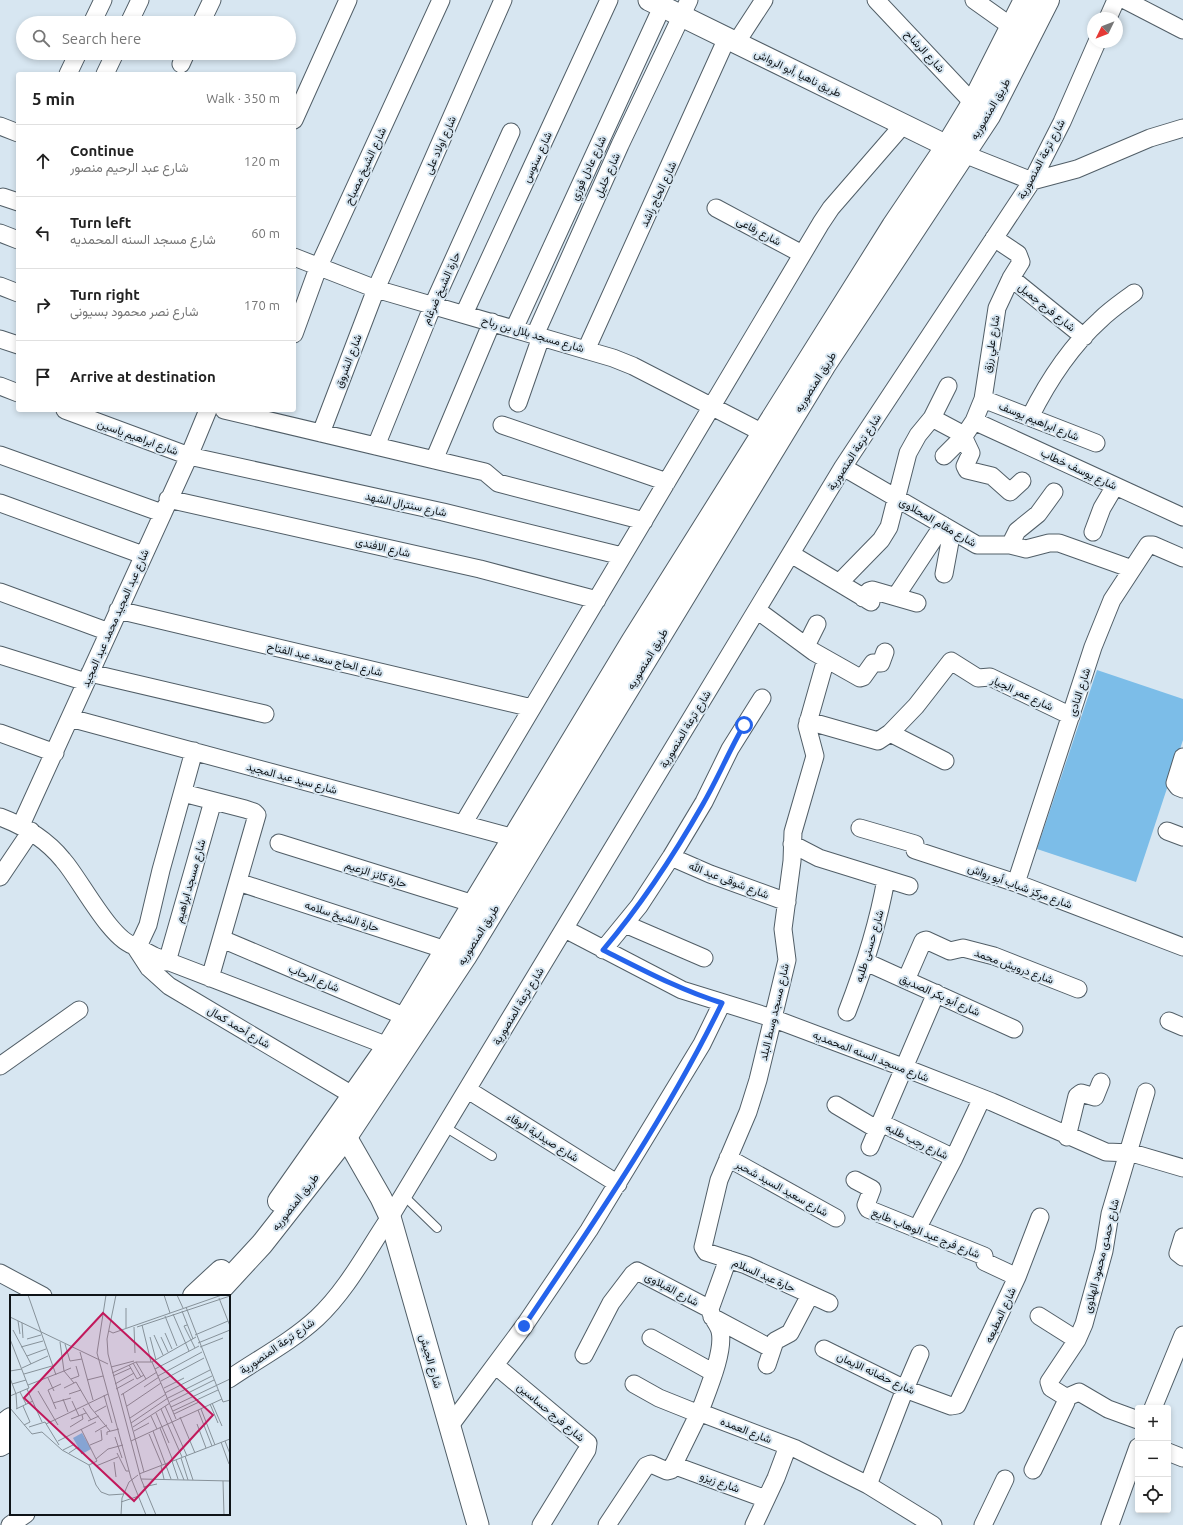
<!DOCTYPE html>
<html lang="en">
<head>
<meta charset="utf-8">
<style>
	body { margin:0; font-family:Ubuntu,Vazirmatn,sans-serif; background:#f2f2f2; color:#222 }
	.controls { position:absolute; right:12px; bottom:12px; display:grid; overflow:hidden; border-radius:4px; box-shadow:0 2px 6px #0003 }
	.controls button { width:36px; height:36px; display:grid; place-items:center; padding:0; border:0; border-bottom:1px solid #e0e0e0; background:#fff; color:#222; font:20px sans-serif }
	.compass { position:absolute; left:1087px; top:12px; width:36px; height:36px; border-radius:50%; background:#fff; box-shadow:0 2px 6px #0003; rotate:227deg }
	.stop { position:absolute; width:12px; height:12px; margin:-9px; border:3px solid #2563eb; border-radius:50%; background:#fff }
	.stop.end { background:#2563eb; border-color:#fff; box-shadow:0 1px 4px #0008 }
	.list { margin:0; padding:0; list-style:none }
	h2 { display:flex; justify-content:space-between; align-items:center; height:52px; margin:0; padding:0 16px; font-size:17px }
	h2 small { font-size:13px; font-weight:400; color:#767676 }
	.list li { display:grid; grid-template-columns:26px 1fr auto; gap:12px; align-items:center; box-sizing:border-box; height:72px; padding:0 16px; border-top:1px solid #e0e0e0 }
	.list b { display:block; font-size:15px; white-space:nowrap }
	.list p { margin:0; font-size:13px; white-space:nowrap; color:#767676 }
	.list em { font-size:13px; font-style:normal; color:#767676 }
	.icon { flex:none; width:22px; height:22px; fill:none; stroke:currentColor; stroke-width:2; stroke-linecap:round; stroke-linejoin:round }
	.map { position:relative; flex:none; width:1183px; height:1525px; overflow:hidden }
	.search { position:absolute; background:#fff; box-shadow:0 2px 6px #0003; left:16px; top:16px; width:280px; height:44px; display:flex; align-items:center; gap:10px; box-sizing:border-box; padding:0 14px; border-radius:22px; color:#767676; font-size:15px }
	.panel { position:absolute; background:#fff; box-shadow:0 2px 6px #0003; left:16px; top:72px; width:280px; height:340px; border-radius:4px }
	.map>svg:first-child { display:block }
</style>
</head>
<body>
<div class="map">
<svg width="1183" height="1525" viewBox="0 0 1183 1525">
	<rect width="100%" height="100%" fill="#d7e6f1"/>
	<path fill="#7cbde8" d="M1097,670L1183,699V740L1136,882L1037,849Z"/>
	<g fill="none" stroke-linecap="round" stroke-linejoin="round">
		<g stroke="#515e67" stroke-width="10">
			<path id="service" d="M445,1127L492,1156
				M403,1195L437,1228"/>
		</g>
		<g stroke="#515e67" stroke-width="19">
			<path id="minor" d="M876,0L973,103
				M974,0L1012,27
				M1125,0L1183,30
				M1108,18L1116,0
				M92,23L103,0
				M129,23L140,0
				M201,23L212,0
				M736,43L764,0
				M181,64L186,53
				M68,74L78,53
				M105,74L115,53
				M294,120L348,0
				M0,126L18,133
				M964,154L1032,181L1077,169L1150,138L1183,128
				M3,197L18,202
				M716,208L802,254
				M0,233L18,240
				M294,257L376,289L613,358L633,366L763,433
				M1011,278L1084,337
				M0,286L18,293
				M464,314L609,0
				M514,329L662,7
				M294,334L318,268L441,0
				M535,335L620,145L689,0
				M0,339L18,345
				M586,350L727,38
				M0,386L18,393
				M983,399L1096,443
				M518,403L541,337
				M65,410L189,456L443,512L622,556
				M224,410L485,472L498,483L644,521
				M1030,417C1048,381 1070,347 1100,320C1110,310 1122,302 1134,293
				M932,418L962,434L971,453L965,466L967,470L992,476L1010,492L1022,481
				M974,421L1183,517
				M502,425L667,482
				M321,433L376,289L503,0
				M376,446L433,305L511,132
				M0,455L162,513
				M944,456L964,436L974,421L983,399L997,308L1011,278L1021,262L1018,254L994,238
				M434,460L492,322
				M843,467L977,545H1010L1026,549L1049,543H1059L1132,569
				M168,499L480,569L597,600
				M0,503L143,555
				M1093,532L1102,508L1115,486
				M1010,545L1017,531L1038,514L1054,492
				M791,554L871,602
				M944,574L952,531
				M839,583L881,540L889,527L908,453L918,435L932,418L948,386
				M0,592L109,632
				M896,596L943,525
				M863,598L869,591L872,590L917,603
				M118,610L532,708
				M757,610L814,652L860,678L863,677L873,663H881L885,652
				M806,646L817,624
				M0,655L86,682
				M826,659L807,726L815,756L793,832L792,861L783,929L787,960L758,1080L748,1112L719,1180L703,1247L706,1252L746,1265L829,1303
				M90,673L265,714
				M70,718L514,838
				M808,721L878,741L890,733L945,761
				M0,733L55,753
				M890,733L916,706L951,661L978,678L990,677L1071,716
				M1183,757L1175,783L1178,787L1183,789
				M183,793L245,809L254,812L257,815L210,978
				M0,817C24,826 46,839 63,860C80,879 111,941 135,946L141,940L148,925L161,870L194,751
				M463,824L821,223L831,208L903,125
				M21,825L189,456L208,410
				M860,828L915,844V850L1016,883L1183,947
				M1167,831L1183,837
				M279,843L474,904
				M792,844L819,858L909,886
				M671,857L710,874L787,902
				M0,877L31,831
				M238,882L446,950
				M1016,883L1093,647L1112,600L1148,545H1153L1183,558
				M625,924L704,958
				M565,929L682,990L772,1018L905,1068L992,1102L1106,1152L1132,1153L1183,1168
				M222,939L406,1017
				M135,946L154,956L388,1046
				M136,948L149,968L169,986L354,1096
				M603,950L639,906L671,857L704,802L730,749L762,698
				M167,962L213,801
				M866,962L1014,1029
				M906,980L923,941L926,940L950,951L963,948L994,956L1078,989
				M847,1012C864,968 878,925 886,879
				M1169,1021L1183,1027
				M0,1066L79,1010
				M468,1090L618,1184
				M836,1105L878,1130
				M881,1123L954,1158
				M1067,1137L1077,1096L1081,1093L1095,1097L1101,1082
				M870,1147L936,993
				M728,1158L836,1218
				M855,1180L872,1189L866,1205L868,1209L984,1256L985,1262L1017,1277
				M917,1229L954,1158L982,1098
				M1183,1237L1178,1253L1183,1257
				M0,1273L43,1296
				M1039,1316L1077,1340
				M712,1317L772,1349
				M651,1338L714,1373
				M824,1349L905,1389L951,1406L957,1405L1017,1277L1040,1217
				M584,1355L611,1303L633,1274L637,1271L710,1309
				M495,1365L588,1443L587,1450L541,1525
				M767,1365L775,1341L790,1333L810,1295
				M229,1379C258,1359 291,1342 317,1318C347,1290 367,1251 390,1217L843,467L1032,181L1062,122L1097,42
				M634,1384L659,1398L699,1414C706,1394 725,1352 720,1331C718,1323 711,1318 710,1309L728,1259
				M1065,1398L1079,1392L1108,1409L1138,1420
				M1153,1408L1183,1335
				M449,1427L524,1326L589,1230L702,1044L722,1003
				M1168,1452L1183,1458
				M673,1465L766,1499
				M1033,1470L1066,1402L1064,1396L1051,1388L1049,1382L1077,1340L1084,1324L1104,1251L1110,1214L1146,1092
				M868,1485L905,1389L920,1354
				M10,1525L26,1514
				M607,1525L646,1466L651,1464L667,1471L671,1470L697,1417L699,1414H704L796,1449L868,1485L933,1525
				M754,1525L776,1478L788,1446
				M983,1525L1005,1479
				M1110,1525L1138,1447"/>
		</g>
		<g stroke="#515e67" stroke-width="23">
			<path id="tertiary" d="M649,0L947,146
				M346,1137L381,1198L390,1217L478,1525"/>
		</g>
		<g stroke="#515e67" stroke-width="24">
			<path id="secondary" d="M279,1201L388,1046L632,642L893,226L947,146L973,103L1025,0
				M194,1296L221,1271
				M214,1296L262,1244L346,1137L465,957L824,366L989,116L1048,0
				M0,1427L11,1419
				M0,1445L11,1439"/>
		</g>
		<use href="#service" stroke="#fff" stroke-width="8"/>
		<use href="#minor" stroke="#fff" stroke-width="17"/>
		<use href="#tertiary" stroke="#fff" stroke-width="21"/>
		<use href="#secondary" stroke="#fff" stroke-width="22"/>
	</g>
	<g fill="none" stroke-linecap="round" stroke-linejoin="round">
		<path stroke="#2563eb" stroke-width="5" d="M524,1326C595,1221 667,1116 722,1003C680,990 643,970 603,950C642,904 674,855 703,804C718,778 729,751 744,725"/>
	</g>
	<g text-anchor="middle" dominant-baseline="central" stroke-width="4" stroke-linejoin="round" paint-order="stroke">
		<g font-size="11" fill="#0f1418" stroke="#d7e6f1">
			<text transform="translate(925 51) rotate(47)">شارع الرشاح</text>
			<text transform="translate(798 73) rotate(26)">طريق ناهيا ,أبو الرواش</text>
			<text transform="translate(990 109) rotate(-60)">طريق المنصوريه</text>
			<text transform="translate(440 145) rotate(-66)">شارع اولاد على</text>
			<text transform="translate(537 157) rotate(-65)">شارع سنوس</text>
			<text transform="translate(1041 159) rotate(-62)">شارع ترعة المنصورية</text>
			<text transform="translate(365 166) rotate(-65)">شارع الشيخ مصباح</text>
			<text transform="translate(588 168) rotate(-65)">شارع عادل فوزي</text>
			<text transform="translate(607 175) rotate(-66)">شارع خليل</text>
			<text transform="translate(658 194) rotate(-65)">شارع الحاج راشد</text>
			<text transform="translate(759 231) rotate(28)">شارع رفاعى</text>
			<text transform="translate(441 288) rotate(-66)">حارة الشيخ ضرغام</text>
			<text transform="translate(1047 307) rotate(39)">شارع فرج جميل</text>
			<text transform="translate(533 334) rotate(16)">شارع مسجد بلال بن رباح</text>
			<text transform="translate(991 344) rotate(-81)">شارع علي رزق</text>
			<text transform="translate(348 361) rotate(-69)">شارع الشروق</text>
			<text transform="translate(815 382) rotate(-58)">طريق المنصوريه</text>
			<text transform="translate(1039 421) rotate(22)">شارع ابراهيم يوسف</text>
			<text transform="translate(138 437) rotate(20)">شارع ابراهيم ياسين</text>
			<text transform="translate(854 452) rotate(-57)">شارع ترعة المنصورية</text>
			<text transform="translate(1079 469) rotate(25)">شارع يوسف خطاب</text>
			<text transform="translate(406 504) rotate(12)">شارع سنترال الشهد</text>
			<text transform="translate(938 522) rotate(30)">شارع مقام المحلاوى</text>
			<text transform="translate(383 547) rotate(13)">شارع الافندى</text>
			<text transform="translate(115 618) rotate(-66)">شارع عبد المجيد محمد عبد المجيد</text>
			<text transform="translate(325 659) rotate(13)">شارع الحاج سعد عبد الفتاح</text>
			<text transform="translate(647 659) rotate(-59)">طريق المنصوريه</text>
			<text transform="translate(1079 692) rotate(-72)">شارع النادى</text>
			<text transform="translate(1022 693) rotate(25)">شارع عمر الجيار</text>
			<text transform="translate(685 729) rotate(-59)">شارع ترعة المنصورية</text>
			<text transform="translate(292 778) rotate(15)">شارع سيد عبد المجيد</text>
			<text transform="translate(376 874) rotate(18)">حارة كانز الزعيم</text>
			<text transform="translate(729 880) rotate(21)">شارع شوقى عبد الله</text>
			<text transform="translate(190 881) rotate(-74)">شارع مسجد ابراهيم</text>
			<text transform="translate(1020 886) rotate(20)">شارع مركز شباب أبو رواش</text>
			<text transform="translate(342 916) rotate(18)">حارة الشيخ سلامه</text>
			<text transform="translate(478 935) rotate(-58)">طريق المنصوريه</text>
			<text transform="translate(869 946) rotate(-73)">شارع حسنى طلبه</text>
			<text transform="translate(1014 966) rotate(20)">شارع درويش محمد</text>
			<text transform="translate(314 978) rotate(23)">شارع الرحاب</text>
			<text transform="translate(940 995) rotate(24)">شارع أبو بكر الصديق</text>
			<text transform="translate(518 1006) rotate(-59)">شارع ترعة المنصورية</text>
			<text transform="translate(774 1012) rotate(-77)">شارع مسجد وسط البلد</text>
			<text transform="translate(239 1027) rotate(31)">شارع أحمد كمال</text>
			<text transform="translate(871 1056) rotate(21)">شارع مسجد السنه المحمديه</text>
			<text transform="translate(543 1137) rotate(32)">شارع صيدلية الوفاء</text>
			<text transform="translate(917 1141) rotate(26)">شارع رجب طلبه</text>
			<text transform="translate(782 1188) rotate(29)">شارع سعيد السيد شحبر</text>
			<text transform="translate(295 1202) rotate(-52)">طريق المنصوريه</text>
			<text transform="translate(926 1233) rotate(22)">شارع فرج عبد الوهاب طايع</text>
			<text transform="translate(1101 1256) rotate(-76)">شارع حمدى محمود الهلاوى</text>
			<text transform="translate(764 1275) rotate(24)">حارة عبد السلام</text>
			<text transform="translate(672 1289) rotate(28)">شارع القبلاوى</text>
			<text transform="translate(1000 1315) rotate(-65)">شارع المطبعه</text>
			<text transform="translate(277 1346) rotate(-35)">شارع ترعة المنصورية</text>
			<text transform="translate(431 1361) rotate(74)">شارع الجيش</text>
			<text transform="translate(876 1373) rotate(25)">شارع حضانه الايمان</text>
			<text transform="translate(551 1412) rotate(40)">شارع فرج حساسين</text>
			<text transform="translate(746 1430) rotate(21)">شارع العمده</text>
			<text transform="translate(720 1482) rotate(20)">شارع زيزو</text>
		</g>
	</g>
	<g transform="translate(10 1295)">
		<rect width="220" height="220" fill="#d7e6f1"/>
		<path d="M72,138L81,154L72,159L63,143Z" fill="#7cbde8"/>
		<path fill="none" stroke="#87929a" stroke-width="1" d="M18,0L46,80M96,0L87,58L121,183L136,220M106,0L97,44L98,59L131,184L146,220M154,0L160,18M167,0L173,13M209,3L220,31M176,12L213,107L220,105M116,13V33M172,16L183,44M163,19L179,56M155,21L167,51M0,22L98,69M8,26L10,39M12,28L13,43M132,30L141,67M177,30L174,31L185,53M124,32L125,58M127,32L220,1M3,35L21,69M99,36L103,38L212,0M155,38L162,54M144,40L153,60M185,40L218,26M140,42L146,65M151,42L158,57M0,44L19,93L0,101M17,44L31,40M188,48L220,35M55,49L60,66L72,64M11,52L33,46M190,52L213,43M70,57L83,105M17,61L36,54M142,67L166,124M123,68L131,82M119,70L127,84L134,80M101,72L124,66M12,73L38,61M61,73L54,76L64,88M145,74L189,51M0,76L12,74M102,78L126,67M14,79L42,71M103,81L121,73M148,81L192,57M0,83L6,99L7,114M38,83L44,96M61,84L69,81L66,71M136,84L126,67H142L186,42M77,85L93,81M151,86L194,63M2,89L16,85M105,89L124,78M18,90L54,76L50,47M134,92L149,82M54,93L66,87L81,113L100,136M154,93L174,83M17,94L32,127M106,94L124,84M28,96L48,130M10,97L16,109M113,98L134,177M155,98L200,75M59,99L71,95M94,100L102,128M111,100L147,77M53,104L58,117M62,106L69,121M160,107L204,85M43,108L61,103M202,108L212,131M200,109L208,128M13,111L20,127L14,130M117,111L151,88M155,111L177,161M161,112L220,84M0,113L22,139L32,137L52,155L79,170L86,190L91,197L99,200L114,199M73,113L81,125M6,114L23,106M46,114L38,95L51,89M151,114L172,162M191,114L205,150M188,115L202,151M163,116L208,95M85,117L96,111M146,118L159,148M164,119L189,107M141,121L147,134M170,122L185,158M120,123L156,99M61,124L76,118M78,126L89,121M121,128L158,103L202,81M36,129L98,99M187,129L196,153M19,132L35,127L49,150M60,132L73,124L72,120M123,132L160,108M150,133L163,166M71,134L87,166L79,170M124,136L139,128M143,136L161,184M85,137L97,130M139,139L152,170M97,140V137L109,134M105,142L112,163M48,146L86,127M121,146L212,104M215,146L220,159M211,147L219,169M80,150L92,145L91,135M53,155L65,149M59,158L68,152L72,159M107,158L116,176H119M175,161L183,185M171,163L178,185M86,164L98,154L113,150M166,165L174,185M162,166L168,184M104,167L106,182M86,171L108,162M151,171L154,184M129,179L220,144M131,184L220,186M213,186L214,220M133,192L147,189M111,207L129,201M111,220L112,203L119,187L128,180"/>
		<path fill="#c2185b" fill-opacity="0.15" stroke="#c2185b" stroke-width="2" d="M93,18L203,120L124,206L14,103Z"/>
		<rect width="220" height="220" fill="none" stroke="#0f1418" stroke-width="2"/>
	</g>
</svg>
<div class="controls">
<button>+</button>
<button>−</button>
<button><svg class="icon" aria-label="locate" viewBox="0 0 24 24"><circle cx="12" cy="12" r="6"/><path d="M12 2v4M12 18v4M2 12h4M18 12h4"/></svg></button>
</div>
<svg class="compass" viewBox="-18 -18 36 36"><path d="M0-13l5 13h-10z" fill="#e53935"/><path d="M0 13l5-13h-10z" fill="#767676"/></svg>
<div class="stop" style="left:744px;top:725px"></div>
<div class="stop end" style="left:524px;top:1326px"></div>
<div class="search"><svg class="icon" aria-label="search" viewBox="0 0 24 24"><circle cx="10" cy="10" r="6"/><path d="M15 15l6 6"/></svg>Search here</div>
<section class="panel">
<h2>5 min<small>Walk · 350 m</small></h2>
<ul class="list">
<li><svg class="icon" aria-label="ahead" viewBox="0 0 24 24"><path d="M12 20V5M6 11l6-6 6 6"/></svg><div><b>Continue</b><p>شارع عبد الرحيم منصور</p></div><em>120 m</em></li>
<li><svg class="icon" aria-label="left" viewBox="0 0 24 24"><path d="M17 20v-9H6M10 6l-5 5 5 5"/></svg><div><b>Turn left</b><p>شارع مسجد السنه المحمديه</p></div><em>60 m</em></li>
<li><svg class="icon" aria-label="right" viewBox="0 0 24 24"><path d="M7 20v-9h11M14 6l5 5-5 5"/></svg><div><b>Turn right</b><p>شارع نصر محمود بسيونى</p></div><em>170 m</em></li>
<li><svg class="icon" aria-label="arrive" viewBox="0 0 24 24"><path d="M6 21V4h12l-3 4 3 4H6"/></svg><div><b>Arrive at destination</b></div></li>
</ul>
</section>
</div>
</body>
</html>
